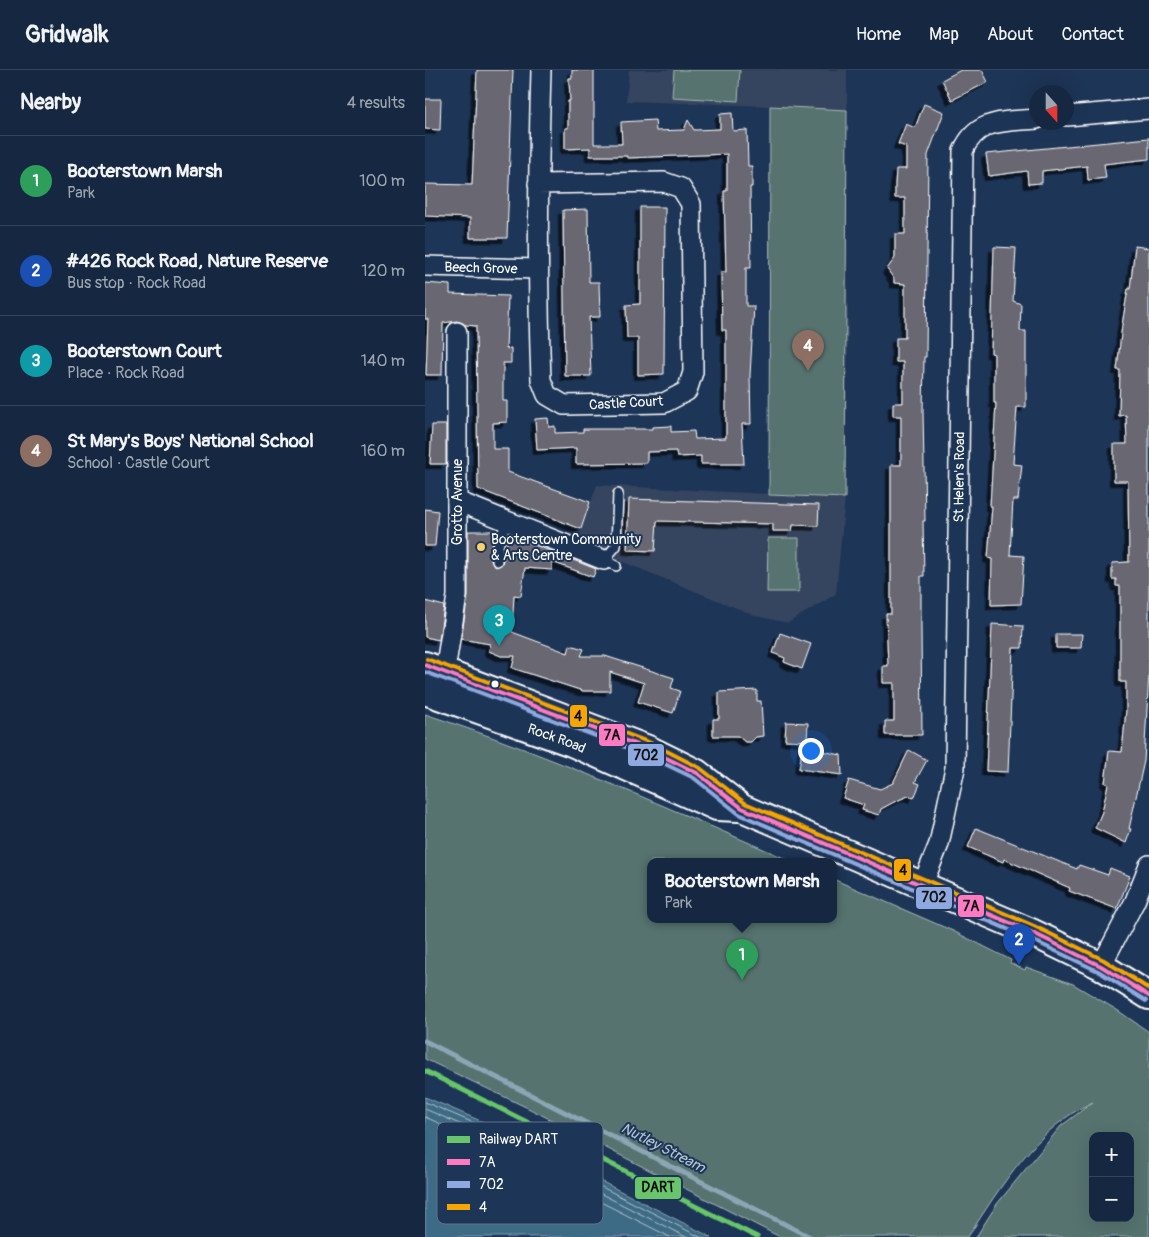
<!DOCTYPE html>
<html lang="en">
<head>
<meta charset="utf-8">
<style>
	body { margin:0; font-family:Pangolin,sans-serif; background:#23344c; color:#f1f3f6 }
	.controls { position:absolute; right:15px; bottom:15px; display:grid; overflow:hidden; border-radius:10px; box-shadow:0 5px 20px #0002 }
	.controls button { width:45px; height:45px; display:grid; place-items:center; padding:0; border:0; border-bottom:1px solid #35445a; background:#162841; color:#f1f3f6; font:25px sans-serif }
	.compass { position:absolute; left:604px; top:15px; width:45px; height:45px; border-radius:50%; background:#162841; box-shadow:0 5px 20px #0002; rotate:159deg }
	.you { position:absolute; left:385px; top:680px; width:18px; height:18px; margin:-12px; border:4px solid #fff; border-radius:50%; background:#1a73e8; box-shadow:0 0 0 8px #1a73e833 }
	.badge { display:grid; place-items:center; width:32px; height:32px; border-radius:50%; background:#ffd166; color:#fff; font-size:16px; font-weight:700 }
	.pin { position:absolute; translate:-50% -41px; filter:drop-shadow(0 1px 2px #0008) }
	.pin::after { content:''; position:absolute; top:26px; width:18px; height:15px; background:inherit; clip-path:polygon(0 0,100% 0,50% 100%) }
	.popup { position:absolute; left:222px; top:788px; width:190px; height:65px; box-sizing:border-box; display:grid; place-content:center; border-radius:10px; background:#162841; filter:drop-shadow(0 1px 4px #0005); font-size:16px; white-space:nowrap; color:#9ea6b1 }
	.popup b { font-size:19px; color:#f1f3f6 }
	.popup::after { content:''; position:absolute; left:50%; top:100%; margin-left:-10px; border:10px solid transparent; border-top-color:#162841 }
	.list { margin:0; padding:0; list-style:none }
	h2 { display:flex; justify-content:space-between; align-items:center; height:65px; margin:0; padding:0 20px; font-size:21px }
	h2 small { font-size:16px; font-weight:400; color:#9ea6b1 }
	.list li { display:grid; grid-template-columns:32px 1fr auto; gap:15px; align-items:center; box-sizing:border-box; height:90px; padding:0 20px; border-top:1px solid #35445a }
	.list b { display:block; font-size:19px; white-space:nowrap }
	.list p { margin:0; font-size:16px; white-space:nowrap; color:#9ea6b1 }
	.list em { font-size:16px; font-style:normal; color:#9ea6b1 }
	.map { position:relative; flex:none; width:724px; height:1167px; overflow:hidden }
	header { display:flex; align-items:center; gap:30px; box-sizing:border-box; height:70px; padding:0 25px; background:#162841; border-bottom:1px solid #35445a }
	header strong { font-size:24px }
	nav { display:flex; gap:28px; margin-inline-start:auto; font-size:18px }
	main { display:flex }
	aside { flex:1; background:#162841 }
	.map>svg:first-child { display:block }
</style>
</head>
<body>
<header>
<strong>Gridwalk</strong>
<nav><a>Home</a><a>Map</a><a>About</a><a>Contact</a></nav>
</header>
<main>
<aside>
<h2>Nearby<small>4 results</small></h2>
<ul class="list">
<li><span class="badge" style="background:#2e9e5b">1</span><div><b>Booterstown Marsh</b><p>Park</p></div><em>100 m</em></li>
<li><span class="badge" style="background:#1a4fb4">2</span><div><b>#426 Rock Road, Nature Reserve</b><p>Bus stop · Rock Road</p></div><em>120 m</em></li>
<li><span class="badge" style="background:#0f9aa8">3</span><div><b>Booterstown Court</b><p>Place · Rock Road</p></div><em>140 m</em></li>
<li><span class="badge" style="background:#8d6e63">4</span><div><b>St Mary's Boys' National School</b><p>School · Castle Court</p></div><em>160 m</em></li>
</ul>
</aside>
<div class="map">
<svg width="724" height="1167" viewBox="0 0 724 1167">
	<defs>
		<filter id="shadow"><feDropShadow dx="-4.5" dy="4.5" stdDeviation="0" flood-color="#0009"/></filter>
	</defs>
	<rect width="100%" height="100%" fill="#1d3557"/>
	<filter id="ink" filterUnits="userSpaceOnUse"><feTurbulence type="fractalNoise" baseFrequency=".02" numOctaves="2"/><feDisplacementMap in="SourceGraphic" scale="10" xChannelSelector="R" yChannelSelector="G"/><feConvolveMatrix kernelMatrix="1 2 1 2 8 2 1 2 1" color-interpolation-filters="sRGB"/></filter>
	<g filter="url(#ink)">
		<path fill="#34445f" d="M204,0H422L423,269L420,428L411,524L363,553L331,546L193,490L185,485L151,474L172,415L344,424L345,36L201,31Z"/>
		<path fill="#567370" stroke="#aab9b8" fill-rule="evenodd" d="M249,0H315L313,31L247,27Z
			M345,36L422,40L420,428L344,425Z
			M343,468H374V522H342Z
			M0,644C125,685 246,739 366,791H226V849H408V809L528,861L586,890L585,893L600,900L601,897L648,914L692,940L724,962V1167H551L572,1134L636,1056L668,1032C612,1057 575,1117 543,1167H355L105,1039L0,989ZM668,1066H705V1148H668Z"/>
		<path fill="#3e6a84" stroke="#8ba6b5" d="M0,1027L65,1055L286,1167H0Z"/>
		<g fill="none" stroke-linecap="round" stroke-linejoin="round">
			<path stroke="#b2c3ce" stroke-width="1" d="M0,1032L63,1059L275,1167
				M0,1039L60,1065L261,1167
				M0,1047L57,1072L245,1167"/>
			<path stroke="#8ba6b5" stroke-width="5" d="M0,971L385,1167"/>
		</g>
		<path fill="#696872" stroke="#fff" filter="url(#shadow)" d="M52,0H88L82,168H45V148L0,146V114L47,115Z
			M147,0H169V74H197L196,52L230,50L231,61L259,60L263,50L269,60L295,59V44L307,43L308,61L322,60L323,96H327V117H325L326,198H321V236H329L325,305L326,354H317L319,394H276V386L252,387L251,381L222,382V393L151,394V378L112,380L110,349L123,348L124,357L130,356V363L158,362V359H227V357L246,356V362L269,361L270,369L301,368V260H297L296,202H301L299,121H302V84L202,88V86H165V78L140,79V58H143V31H145L144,8H147Z
			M536,0H557L563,12L527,30L517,10Z
			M0,29H16L15,60L0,59Z
			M499,34L519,42L503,85L501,287H499L498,341L500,451H498L499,506H496V556L497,665H460V651H469V613H458V596H463L461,544H466V395H476V346H468V333H478V292H471V268H480V214L469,213V209L462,199L470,188V164H480V128H470V115L471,99H481V77L473,74L481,54L490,58Z
			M724,68V89L679,94L681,108L663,110L662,96L617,101V113L603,114L602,101L564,106L561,84Z
			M215,137H240L239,304L213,305V268H202L201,235L215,234Z
			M163,139L164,212H174L175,247H164L166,306H140L138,140Z
			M710,176L724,178V604L719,691L704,759H706L701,773L670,758L677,742L683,714L680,713L684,681L697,682L701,640V612H695V516H691V509H687V493L704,492L703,411H689V374H702L701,345L694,346L695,300H692L697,255L703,219H705Z
			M569,177L591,178L588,231L596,234L595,261H601V337H592L588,394L597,395L593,430H588L585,485L599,486L596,534L566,535L567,489L563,488L567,436H565L571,333H569V284L566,283Z
			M0,213L25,215V224L83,226L81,279L86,278V293H78V331H82V352L68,353V379H83V402L165,432L156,459L53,419L51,256L41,255L32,251L18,253L17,305H1L3,249H0Z
			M7,355H21V394H5Z
			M204,429L394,435L393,456L368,455L367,461H348V454L232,451L230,481L202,480Z
			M0,439L13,441L10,476H0Z
			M43,461H71L67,475L66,491L71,497L77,494L84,465L171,499L168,507L127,492V500L100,498L96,526L89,525L87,562L143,583L145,575L159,579L156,586H180L249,608L246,618L255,621L248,643L213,632L219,613L185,602V621H158L87,598L90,586H76L64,581L65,574L36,569L43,526Z
			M0,531L19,536L14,570L0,567Z
			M567,554L598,556L597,578H588L583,702L561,701Z
			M355,563L386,574L377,599L359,592L360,588L348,583Z
			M631,564H657L656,578H631Z
			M332,620V631H336L338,666L331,667L326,672H320L313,666H288V649H294V622Z
			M361,652L383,653L382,671L360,670Z
			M378,674L397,677V681L416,685L417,705L374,699Z
			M484,680L502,690L490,712L495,714L489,728L483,726L469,732L456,739L454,745L437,740L439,735L418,728L424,710L455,719L468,713Z
			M551,758L652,799L654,795L683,805L685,798L705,806L692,839L644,821L645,818L579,789L578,792L543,777Z"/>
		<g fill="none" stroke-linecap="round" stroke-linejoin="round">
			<g stroke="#fff" stroke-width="12">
				<path id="service" d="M72,491L73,476L82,450
					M191,496L179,490L191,476L193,424"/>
			</g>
			<g stroke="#fff" stroke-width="22">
				<g id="minor">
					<path d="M642,46L724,39"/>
					<path d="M113,114L239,112L256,118L266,134L268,302L262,321L239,333L139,335L122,325L116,310C112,206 113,103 116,0"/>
					<path id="s1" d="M0,196L112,199"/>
					<path d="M32,431L179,490"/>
					<path d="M17,600L22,588L32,526V262"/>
					<path id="s2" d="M497,816L514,774L530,698L538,81C552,48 580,52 612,49"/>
					<path d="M676,896L710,831L724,795"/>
				</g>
			</g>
			<g stroke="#fff" stroke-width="30">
				<g id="secondary">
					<path d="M0,595L223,679L272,703L317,738L606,862L676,896L724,926"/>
					<path id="s3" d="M0,621L147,673L292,737L313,738"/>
				</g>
			</g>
			<use href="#service" stroke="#1d3557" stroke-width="9"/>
			<use href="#minor" stroke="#1d3557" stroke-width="19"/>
			<use href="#secondary" stroke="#1d3557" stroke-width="26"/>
			<g stroke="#1d3557" stroke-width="8">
				<path id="bus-1" d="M0,595L223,679L272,703L317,738L606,862L676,896L724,926"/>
			</g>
			<g stroke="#1d3557" stroke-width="8">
				<path id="bus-2" d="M0,602L221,685L269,708L314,744L603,868L673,901L721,931"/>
			</g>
			<g stroke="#1d3557" stroke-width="8">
				<path id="bus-3" d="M2,589L226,673L275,698L320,733L609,856L679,890L724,919"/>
			</g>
			<use href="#bus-1" stroke="#fe7ac1" stroke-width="4"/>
			<use href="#bus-2" stroke="#8ea9df" stroke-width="4"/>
			<use href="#bus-3" stroke="#f7a600" stroke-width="4"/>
			<g stroke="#1d3557" stroke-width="9">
				<path id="rail-1" d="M0,1001L332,1167"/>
			</g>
			<use href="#rail-1" stroke="#68c56b" stroke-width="5"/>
		</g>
	</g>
	<circle fill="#ffd166" stroke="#1d3557" stroke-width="2" cx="56" cy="477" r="5"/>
	<circle fill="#fff" stroke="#1d3557" stroke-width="2" cx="70" cy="614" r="4.5"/>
	<g text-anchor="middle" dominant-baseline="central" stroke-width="4" stroke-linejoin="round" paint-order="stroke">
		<g font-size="14" fill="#fff" stroke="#1d3557">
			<text stroke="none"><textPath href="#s1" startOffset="56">Beech Grove</textPath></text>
			<text transform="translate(201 333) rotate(-3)">Castle Court</text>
			<text stroke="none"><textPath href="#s2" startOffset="414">St Helen's Road</textPath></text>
			<text transform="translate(32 432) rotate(-90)">Grotto Avenue</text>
			<text stroke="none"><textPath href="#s3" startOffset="140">Rock Road</textPath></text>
		</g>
		<g font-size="14" fill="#fff" stroke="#1d3557" text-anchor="start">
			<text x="66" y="469">Booterstown Community<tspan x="66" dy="16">&amp; Arts Centre</tspan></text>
		</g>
		<g font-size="15" font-style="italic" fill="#b2c3ce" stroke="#1d3557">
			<text transform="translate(238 1078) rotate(27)">Nutley Stream</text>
		</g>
	</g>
	<rect x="12" y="1052" width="166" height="102" rx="8" fill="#1d3557" stroke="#617289" stroke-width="1"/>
	<rect x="22" y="1066" width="23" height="7" fill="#68c56b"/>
	<rect x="22" y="1089" width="23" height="6" fill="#fe7ac1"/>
	<rect x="22" y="1111" width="23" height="7" fill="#8ea9df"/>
	<rect x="22" y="1134" width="23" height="6" fill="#f7a600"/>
	<g font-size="14" fill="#fff">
		<text x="54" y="1074">Railway DART</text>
		<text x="54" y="1097">7A</text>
		<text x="54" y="1119">702</text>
		<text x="54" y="1142">4</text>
	</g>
	<g stroke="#1d3557" stroke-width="2">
		<rect x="144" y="634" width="19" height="24" rx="5" fill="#f7a600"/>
		<rect x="173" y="653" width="28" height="24" rx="5" fill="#fe7ac1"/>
		<rect x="202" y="673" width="38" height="24" rx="5" fill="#8ea9df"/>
		<rect x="468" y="788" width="19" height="24" rx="5" fill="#f7a600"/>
		<rect x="490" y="816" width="38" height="24" rx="5" fill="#8ea9df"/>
		<rect x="532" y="824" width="28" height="24" rx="5" fill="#fe7ac1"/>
		<rect x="209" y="1106" width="48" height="24" rx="5" fill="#68c56b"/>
	</g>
	<g font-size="14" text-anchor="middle" font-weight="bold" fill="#111">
		<text x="153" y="651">4</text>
		<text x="187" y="670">7A</text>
		<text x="221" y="690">702</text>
		<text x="478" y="805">4</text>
		<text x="509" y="832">702</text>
		<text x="546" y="841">7A</text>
		<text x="233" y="1122">DART</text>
	</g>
</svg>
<div class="controls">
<button>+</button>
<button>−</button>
</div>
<svg class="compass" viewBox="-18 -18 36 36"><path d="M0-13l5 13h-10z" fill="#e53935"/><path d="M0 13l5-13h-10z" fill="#9ea6b1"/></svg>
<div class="you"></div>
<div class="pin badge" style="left:317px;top:910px;background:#2e9e5b">1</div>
<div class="popup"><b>Booterstown Marsh</b>Park</div>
<div class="pin badge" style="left:594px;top:895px;background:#1a4fb4">2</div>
<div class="pin badge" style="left:74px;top:576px;background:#0f9aa8">3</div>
<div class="pin badge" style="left:383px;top:301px;background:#8d6e63">4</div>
</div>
</main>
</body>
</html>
